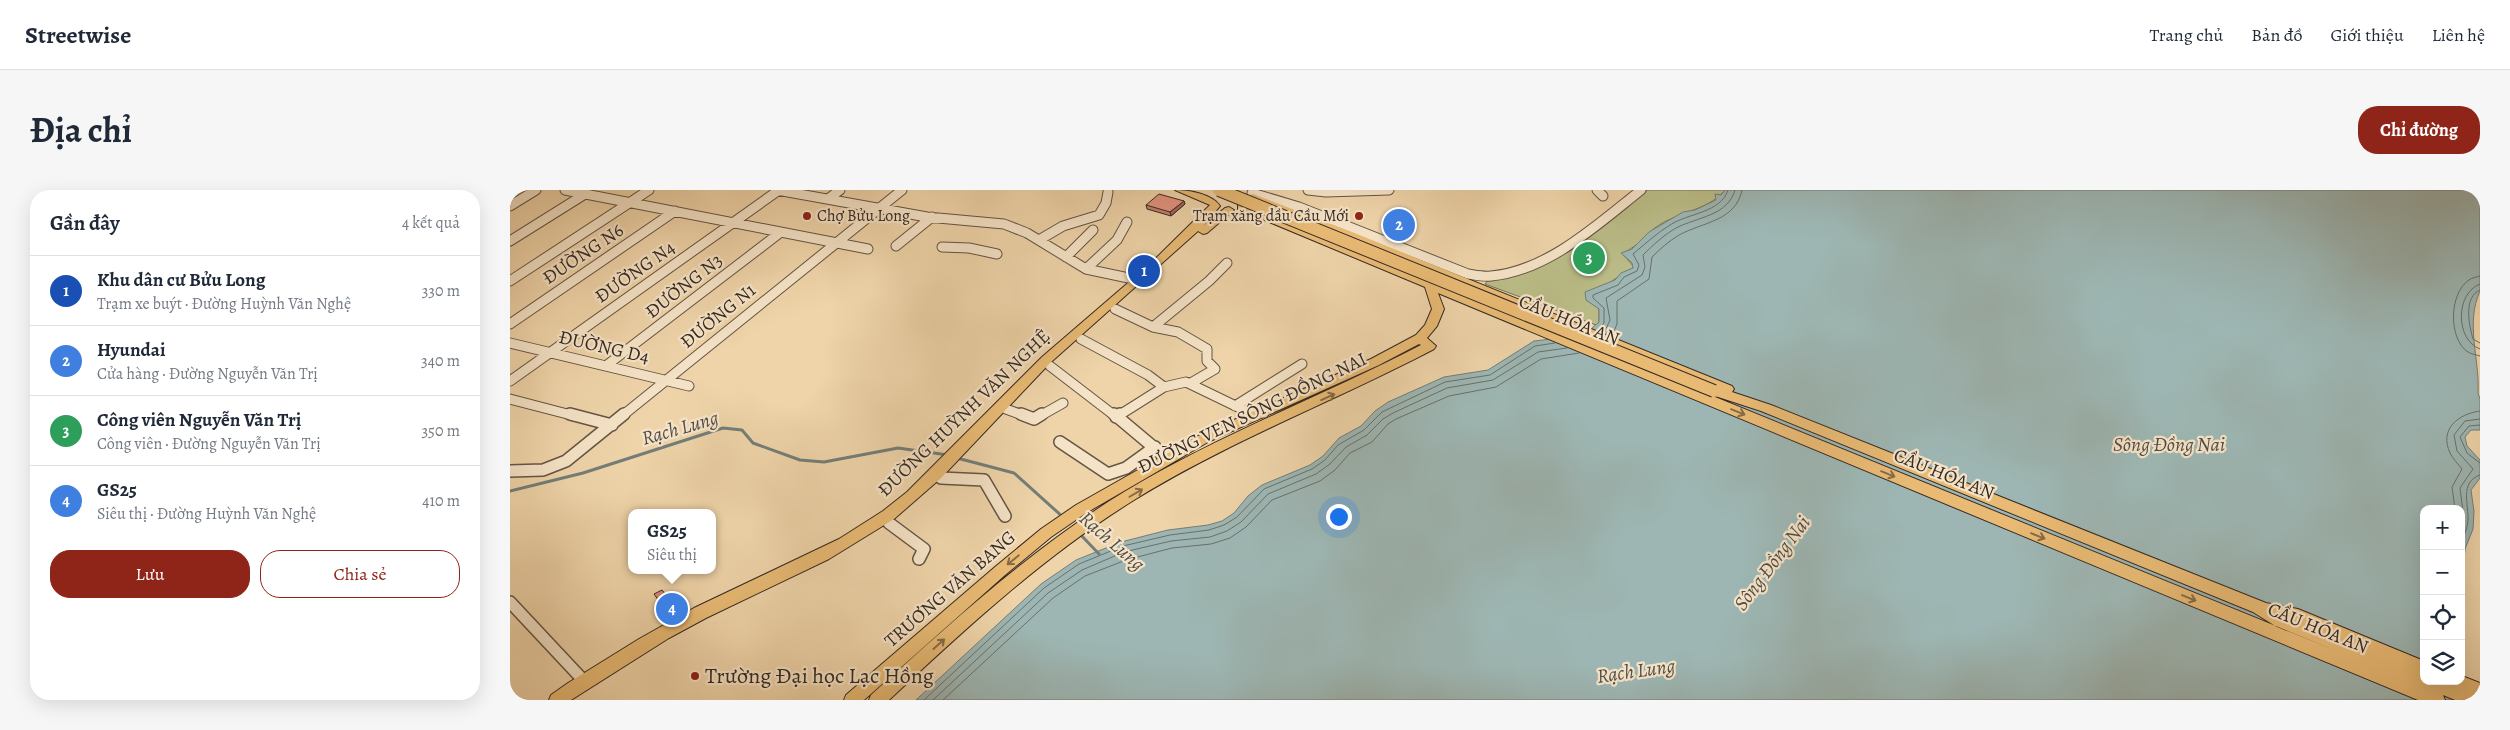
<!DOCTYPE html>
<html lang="vi">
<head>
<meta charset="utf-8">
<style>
	body { margin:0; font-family:Alegreya,serif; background:#f6f6f7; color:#1f2937 }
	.controls { position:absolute; right:15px; bottom:15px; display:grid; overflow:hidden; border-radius:10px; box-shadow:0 5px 20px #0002 }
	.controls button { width:45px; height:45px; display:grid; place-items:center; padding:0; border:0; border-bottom:1px solid #e0e1e3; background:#fff; color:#1f2937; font:25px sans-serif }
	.you { position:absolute; left:828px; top:326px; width:18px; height:18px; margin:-12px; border:4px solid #fff; border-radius:50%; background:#1a73e8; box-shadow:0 0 0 8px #1a73e833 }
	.badge { display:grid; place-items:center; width:32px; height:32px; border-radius:50%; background:#8f2418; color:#fff; font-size:16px; font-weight:700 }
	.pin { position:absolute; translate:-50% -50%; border:2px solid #fff; box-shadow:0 1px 5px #0006 }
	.popup { position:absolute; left:118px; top:319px; width:88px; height:65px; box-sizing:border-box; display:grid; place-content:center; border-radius:10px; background:#fff; filter:drop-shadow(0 1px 4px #0005); font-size:16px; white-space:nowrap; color:#747a83 }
	.popup b { font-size:19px; color:#1f2937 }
	.popup::after { content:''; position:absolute; left:50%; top:100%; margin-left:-10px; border:10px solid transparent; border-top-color:#fff }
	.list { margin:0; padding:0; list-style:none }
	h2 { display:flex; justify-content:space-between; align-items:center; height:65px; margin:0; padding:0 20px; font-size:21px }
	h2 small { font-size:16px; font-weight:400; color:#747a83 }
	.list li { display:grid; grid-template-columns:32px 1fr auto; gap:15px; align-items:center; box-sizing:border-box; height:70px; padding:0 20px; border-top:1px solid #e0e1e3 }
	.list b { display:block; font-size:19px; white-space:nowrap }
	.list p { margin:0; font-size:16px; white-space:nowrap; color:#747a83 }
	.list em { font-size:16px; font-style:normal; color:#747a83 }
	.actions { display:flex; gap:10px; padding:15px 20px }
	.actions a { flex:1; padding:11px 0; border:1px solid #8f2418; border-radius:20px; text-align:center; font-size:18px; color:#8f2418 }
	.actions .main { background:#8f2418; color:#fff }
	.icon { flex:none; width:28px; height:28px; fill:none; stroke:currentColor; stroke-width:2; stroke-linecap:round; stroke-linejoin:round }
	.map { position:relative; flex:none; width:1970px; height:510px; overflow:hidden; border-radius:20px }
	header { display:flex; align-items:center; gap:30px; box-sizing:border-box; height:70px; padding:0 25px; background:#fff; border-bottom:1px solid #e0e1e3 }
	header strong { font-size:24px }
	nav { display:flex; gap:28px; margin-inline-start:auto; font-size:18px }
	.intro { display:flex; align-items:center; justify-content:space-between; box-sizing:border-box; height:120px; padding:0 30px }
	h1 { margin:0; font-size:35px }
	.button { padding:12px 22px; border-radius:20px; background:#8f2418; color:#fff; font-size:18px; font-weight:700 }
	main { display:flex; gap:30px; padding:0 30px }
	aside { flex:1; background:#fff; border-radius:20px; box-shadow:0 5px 20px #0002 }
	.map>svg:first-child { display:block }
</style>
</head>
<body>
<header>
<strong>Streetwise</strong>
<nav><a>Trang chủ</a><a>Bản đồ</a><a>Giới thiệu</a><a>Liên hệ</a></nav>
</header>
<div class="intro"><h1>Địa chỉ</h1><a class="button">Chỉ đường</a></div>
<main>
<aside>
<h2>Gần đây<small>4 kết quả</small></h2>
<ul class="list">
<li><span class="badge" style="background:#1a4fb4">1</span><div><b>Khu dân cư Bửu Long</b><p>Trạm xe buýt · Đường Huỳnh Văn Nghệ</p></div><em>330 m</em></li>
<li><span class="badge" style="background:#3f7fe0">2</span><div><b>Hyundai</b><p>Cửa hàng · Đường Nguyễn Văn Trị</p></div><em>340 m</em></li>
<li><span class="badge" style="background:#2e9e5b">3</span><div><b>Công viên Nguyễn Văn Trị</b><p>Công viên · Đường Nguyễn Văn Trị</p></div><em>350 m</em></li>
<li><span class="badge" style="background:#3f7fe0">4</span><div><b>GS25</b><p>Siêu thị · Đường Huỳnh Văn Nghệ</p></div><em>410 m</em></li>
</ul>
<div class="actions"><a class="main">Lưu</a><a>Chia sẻ</a></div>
</aside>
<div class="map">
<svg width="1970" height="510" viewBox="0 0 1970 510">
	<rect width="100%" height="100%" fill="#efd4a9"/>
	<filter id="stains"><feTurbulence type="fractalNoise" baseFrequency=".004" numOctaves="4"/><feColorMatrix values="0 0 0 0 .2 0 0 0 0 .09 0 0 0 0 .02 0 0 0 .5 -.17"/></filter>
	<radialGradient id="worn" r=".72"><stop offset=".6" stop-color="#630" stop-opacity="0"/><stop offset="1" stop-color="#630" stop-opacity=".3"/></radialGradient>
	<path fill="#babc87" stroke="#787255" d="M1137,0H1215C1198,22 1161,22 1140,42C1130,51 1125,58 1112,63L1124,77C1108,87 1092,97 1076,110L1089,118V132L1086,135L975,94L978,90L1072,49Z"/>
	<path fill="#9db6b3" stroke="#737e79" d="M1215,0H1970V101C1955,134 1970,169 1968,203L1970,209V240H1961L1955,247L1957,256L1970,270V288L1961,300L1964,321L1963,339L1955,359L1951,402V319H1914V491L1950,510H406L531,394L566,370L611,352L658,340L698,335L712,331L724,323L738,306L752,295L800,275L813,266L829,248L851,236L865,221L878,212L934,187L978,180L1024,151L1050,148L1081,139L1089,132V119L1076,110L1075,102L1105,90L1111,83L1123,78L1122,73L1111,63L1122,59L1139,42L1173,22L1185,20L1204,11L1206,10L1205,4L1211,5Z"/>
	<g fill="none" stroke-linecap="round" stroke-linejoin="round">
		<path stroke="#69706b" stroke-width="1" d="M1970,86C1967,87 1961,88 1959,90C1939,103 1938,149 1958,162C1961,164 1967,165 1970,166
			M1970,94C1945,103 1945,150 1970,159
			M1970,100C1953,107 1959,135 1963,149L1970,153
			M1088,140L1094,133V118L1083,108V105L1108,95L1114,87L1127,81L1129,75L1123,64C1135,54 1147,43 1160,35C1178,23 1211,23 1218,0
			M1094,143L1100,130L1096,108L1132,85L1135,77L1133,65C1143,55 1154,45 1166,38C1187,27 1218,26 1225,0
			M1102,146L1107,134V111L1139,89L1142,67C1150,59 1159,51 1169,45C1193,32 1226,31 1232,0
			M1970,235L1959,236L1950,247L1957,263L1970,273
			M1945,319L1942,297L1952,279C1948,274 1943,269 1940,263C1929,239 1948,224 1970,221
			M1951,339L1953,322L1950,298L1963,279L1947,261L1944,245L1955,231L1970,229
			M1951,354C1954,346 1957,339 1958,331C1959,315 1949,292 1970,285
			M414,510L534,398L569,374L613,356L660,345L699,340L714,335L727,327L754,299L802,279L815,270L828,255L854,240L872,222L935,192L980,185L1025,156L1045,153
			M423,510L538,403L572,380L614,362L661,351L700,347L717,341L731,332L758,304L806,284L820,274L836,257L857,245L873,229L883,223L937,198L983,190L1028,162L1057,158
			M433,510L543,408L575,386L616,370L662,358L701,354L720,348L736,337L762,310L810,291L825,280L840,263L862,252L878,234L886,229L939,206L986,197L1031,169L1069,163"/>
		<path stroke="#737e79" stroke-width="3" d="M447,268L504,283L554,328
			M0,301L73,283L213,238L232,240L243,253L290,270L314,272L388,258L438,265
			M569,343L589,364"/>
		<g stroke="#645444" stroke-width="11">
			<path id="minor-far1" d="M55,0L358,59
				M267,0L417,27L494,34L517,43L576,79L628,90
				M798,0L816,2L879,0
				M1087,0L1093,6
				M742,3L789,17L958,84C965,85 974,87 981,86C1038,81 1088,34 1131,0
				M318,9L330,0
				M0,16L26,0
				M529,50L553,36L589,25L596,13L598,2
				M0,51L75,4
				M386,56L422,27
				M432,57L459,58L487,64
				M556,67L583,40
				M576,79L607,50L617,32
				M0,91L139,0
				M605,119L643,137L668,142L697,159V171L705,179L681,193
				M0,134L165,21
				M643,137L699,91L717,73
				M571,149L638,185L654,197
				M0,153L179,196
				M97,175L271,42
				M540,176L605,226
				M0,191L269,0
				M0,209L65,226
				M725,216L792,174
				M496,219L515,226
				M112,226L392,0
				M530,226L553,213
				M608,226L654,197L676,192L736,221L754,223"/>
		</g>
		<g stroke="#645444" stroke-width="14">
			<path id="minor" d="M60,224L102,235
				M511,224L524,229L532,224
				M604,224L654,266L664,265
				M606,227L610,224
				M550,252L598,284L616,278L645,257
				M0,281L33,280L56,271L114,224
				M431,288L474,290L495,326
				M379,333L414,359L409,369
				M0,412L74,491"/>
		</g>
		<g stroke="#352923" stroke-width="2">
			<path id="major" d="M665,0C679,0 702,4 710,16L694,35L715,18L719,17L724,20L697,43L693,44L688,41L540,173L431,288L384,329L319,369L196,428L159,448L61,510H39L41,505L58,493L129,449L184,418L329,349L373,321L397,302L532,167L640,74L700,15Z
				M743,4L842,42L1222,196L1224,199L1222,202L1261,215L1756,413L1788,419L1914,471V491H1951L1952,486L1970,493V510H1945L1933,505L1935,510H1908L928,103L934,119L927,136L917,148L926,156L924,159C825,211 719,251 624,310C534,366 456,438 379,510H359L361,505C441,433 521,359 614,302C708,245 813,206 911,155L909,154L869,175L698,252L576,323L541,347L495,385L354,510H334L336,505L485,377L531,339L566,315L688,246L861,169L906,145L915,135L922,119L915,97L728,19V15L732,14L1827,461L1767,437L1743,422L1251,221L1199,204L1197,201L1201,197L739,9V5Z"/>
		</g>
		<use href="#minor-far1" stroke="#f5e3c7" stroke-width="9"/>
		<use href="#minor" stroke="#f5e3c7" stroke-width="11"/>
		<use href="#major" fill="#e8ba74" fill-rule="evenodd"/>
		<g stroke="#352923" stroke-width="14" stroke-linecap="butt">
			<path id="major-bridge" d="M709,0L1204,201"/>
		</g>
		<use href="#major-bridge" stroke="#e8ba74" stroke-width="12"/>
	</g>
	<path fill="#c37e6e" stroke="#352923" d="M674,11L675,14L661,26L637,19L636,15Z"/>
	<path fill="#9f665a" stroke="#352923" d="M674,11L675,14L661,26L660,22Z
		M161,411L171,422L162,426L152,415Z"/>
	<path fill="#e39280" stroke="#352923" d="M649,4L674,11L660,22L636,15Z
		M152,400L161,411L152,415L144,404Z"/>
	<defs><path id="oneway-shaft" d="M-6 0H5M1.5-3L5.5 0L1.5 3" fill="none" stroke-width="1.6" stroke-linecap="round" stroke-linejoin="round" transform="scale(1.25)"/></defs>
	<g stroke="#866a47">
		<use href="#oneway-shaft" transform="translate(818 207) rotate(-24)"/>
		<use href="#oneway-shaft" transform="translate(1228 222) rotate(22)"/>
		<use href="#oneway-shaft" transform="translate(1378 284) rotate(22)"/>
		<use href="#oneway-shaft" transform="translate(626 303) rotate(-30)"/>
		<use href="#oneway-shaft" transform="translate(1528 346) rotate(22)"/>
		<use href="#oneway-shaft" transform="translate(503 370) rotate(141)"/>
		<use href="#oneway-shaft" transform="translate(1679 408) rotate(22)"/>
		<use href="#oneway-shaft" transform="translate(429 454) rotate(-42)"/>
	</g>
	<g fill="#8f2418" stroke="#f5e3c7" stroke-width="2">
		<circle cx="297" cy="26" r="5"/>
		<circle cx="849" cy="26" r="5"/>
		<circle cx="185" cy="486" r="5"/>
	</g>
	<g text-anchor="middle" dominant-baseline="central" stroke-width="4.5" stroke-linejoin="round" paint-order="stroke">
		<g font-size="16" fill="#352923" stroke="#f5e3c7" text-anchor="start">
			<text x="307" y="26">Chợ Bửu Long</text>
			<text x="839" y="26" text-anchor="end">Trạm xăng dầu Cầu Mới</text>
		</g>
		<g font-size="19" fill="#352923" stroke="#f5e3c7">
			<text transform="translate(73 64) rotate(-34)">ĐƯỜNG N6</text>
			<text transform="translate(125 82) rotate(-35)">ĐƯỜNG N4</text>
			<text transform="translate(174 96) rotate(-38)">ĐƯỜNG N3</text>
			<text transform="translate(208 126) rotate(-39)">ĐƯỜNG N1</text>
			<text transform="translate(1059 130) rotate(22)">CẦU HÓA AN</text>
			<text transform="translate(94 157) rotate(13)">ĐƯỜNG D4</text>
			<text transform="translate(454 223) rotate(-44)">ĐƯỜNG HUỲNH VĂN NGHỆ</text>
			<text transform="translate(742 223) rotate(-26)">ĐƯỜNG VEN SÔNG ĐỒNG NAI</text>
			<text transform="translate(1434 284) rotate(22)">CẦU HÓA AN</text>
			<text transform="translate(440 399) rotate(-41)">TRƯƠNG VĂN BANG</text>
			<text transform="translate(1808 438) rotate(22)">CẦU HÓA AN</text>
		</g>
		<g font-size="20" font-style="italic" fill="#4f4c47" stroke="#f5e3c7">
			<text transform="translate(170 238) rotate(-16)">Rạch Lung</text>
			<text x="1659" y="254">Sông Đồng Nai</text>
			<text transform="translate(602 351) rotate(41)">Rạch Lung</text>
			<text transform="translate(1262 373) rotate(-53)">Sông Đồng Nai</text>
			<text transform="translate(1126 481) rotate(-8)">Rạch Lung</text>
		</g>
		<g font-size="22" fill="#352923" stroke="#f5e3c7" text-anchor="start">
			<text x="195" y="486">Trường Đại học Lạc Hồng</text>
		</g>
	</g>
	<rect width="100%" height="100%" filter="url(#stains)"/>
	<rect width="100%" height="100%" fill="url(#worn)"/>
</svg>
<div class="controls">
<button>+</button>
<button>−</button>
<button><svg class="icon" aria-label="locate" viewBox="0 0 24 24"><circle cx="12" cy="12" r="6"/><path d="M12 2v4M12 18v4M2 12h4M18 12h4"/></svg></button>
<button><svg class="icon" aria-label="layers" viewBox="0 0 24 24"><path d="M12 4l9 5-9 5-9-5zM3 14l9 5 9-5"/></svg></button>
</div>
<div class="you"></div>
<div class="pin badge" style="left:634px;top:81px;background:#1a4fb4">1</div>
<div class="pin badge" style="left:889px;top:35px;background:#3f7fe0">2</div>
<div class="pin badge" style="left:1079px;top:68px;background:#2e9e5b">3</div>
<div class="pin badge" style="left:162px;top:419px;background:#3f7fe0">4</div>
<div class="popup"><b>GS25</b>Siêu thị</div>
</div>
</main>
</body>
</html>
